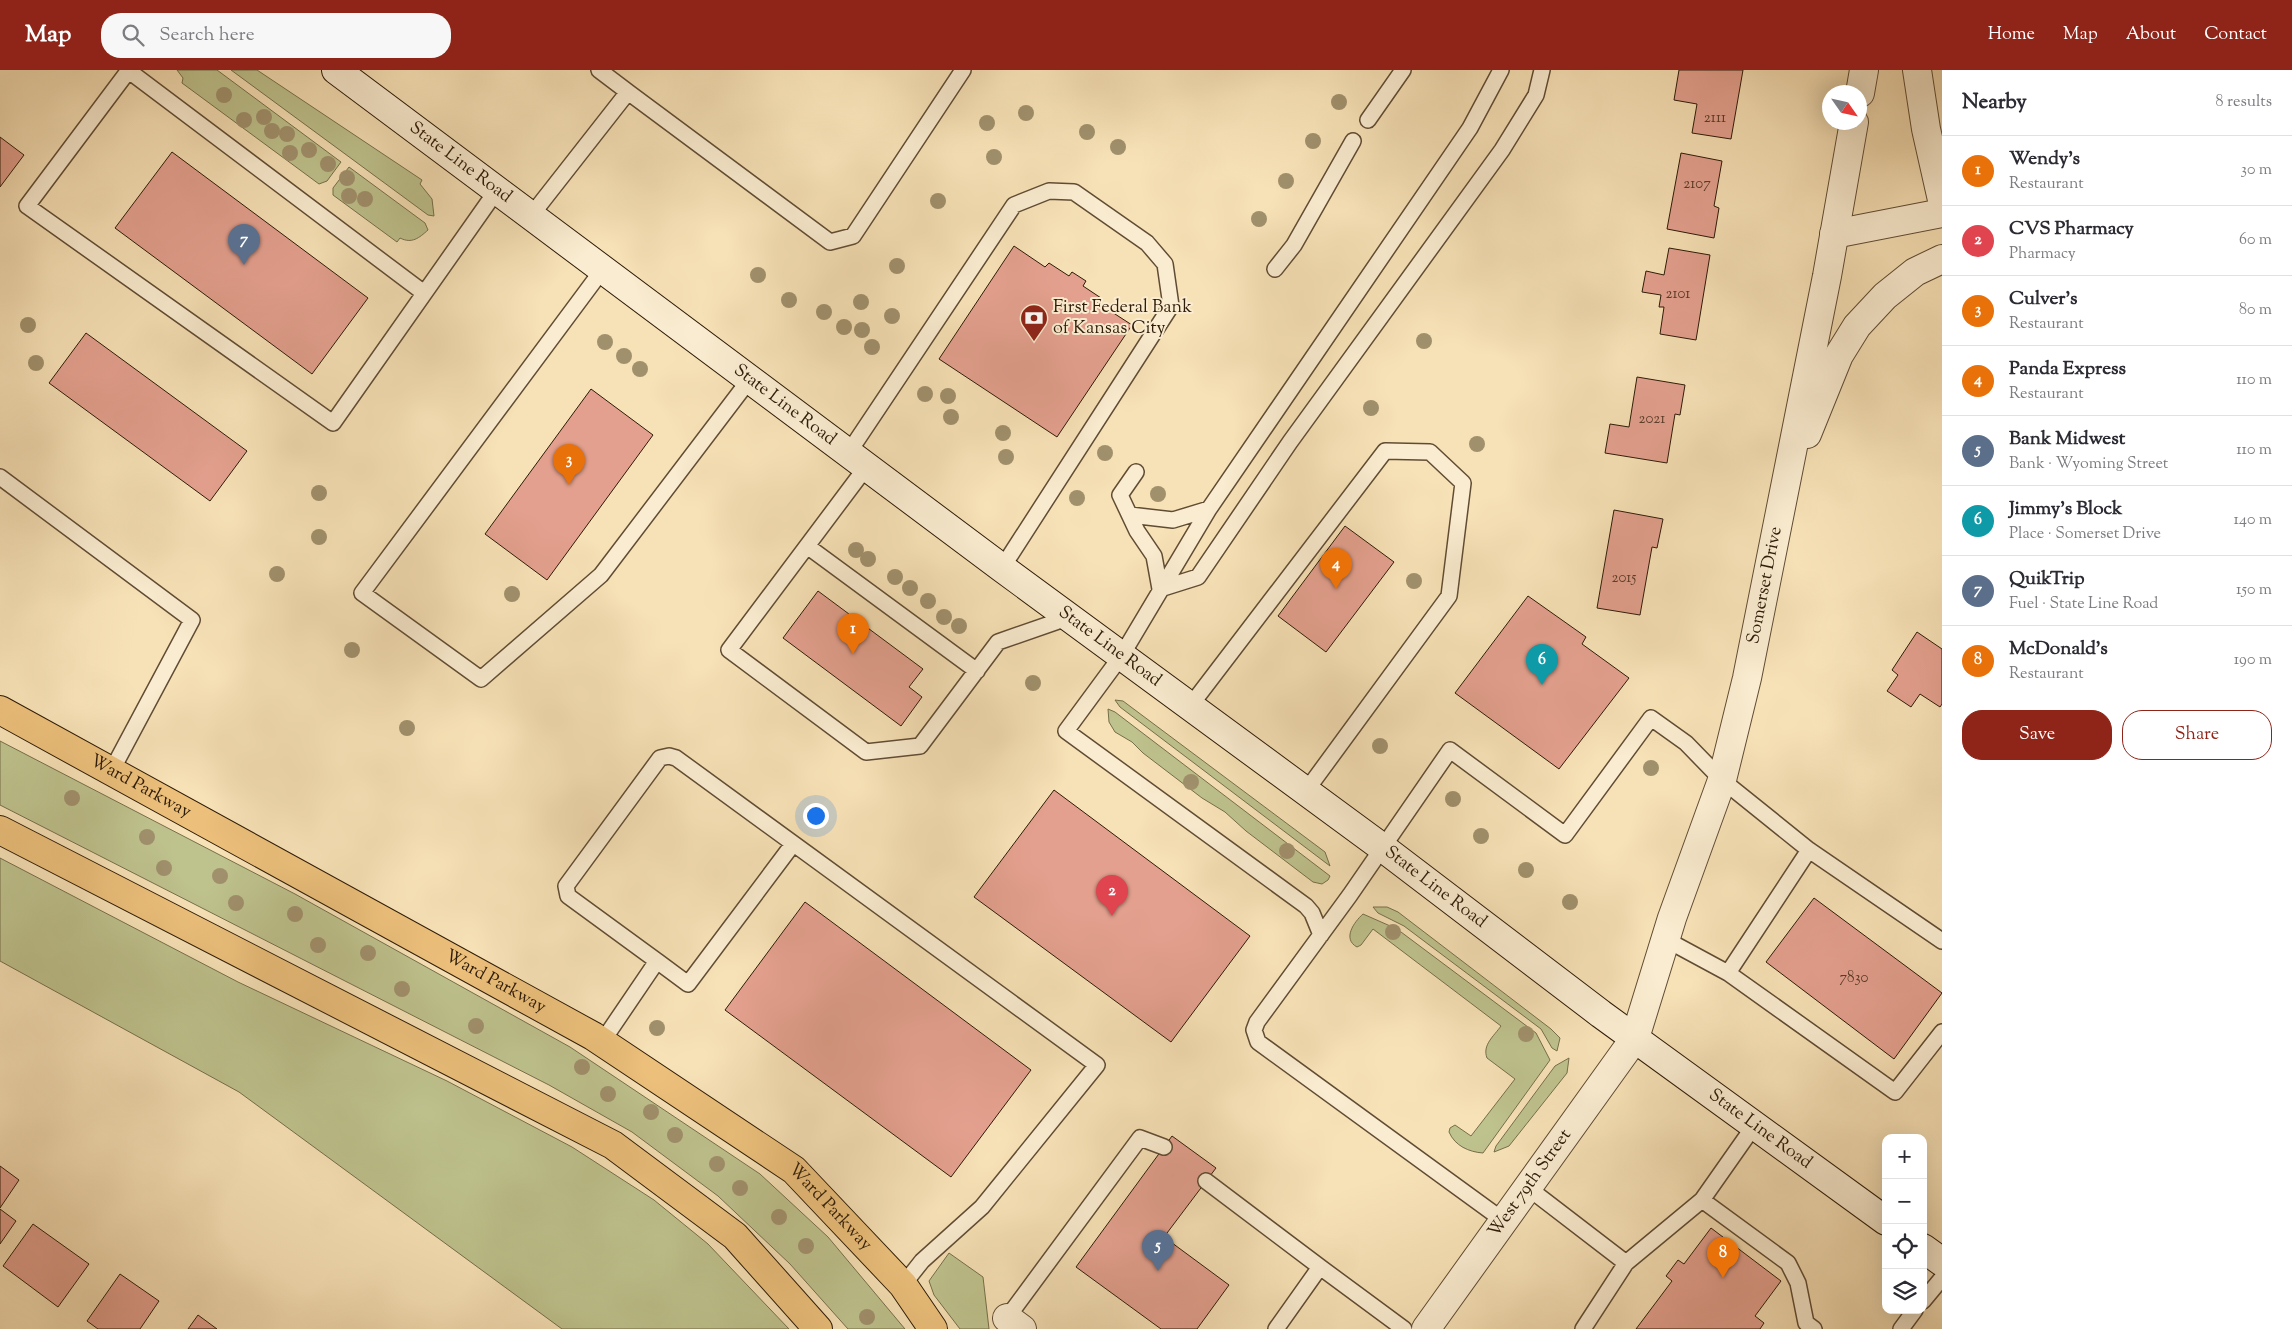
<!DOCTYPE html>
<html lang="en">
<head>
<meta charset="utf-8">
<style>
	body { margin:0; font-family:"Sorts Mill Goudy",serif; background:#f7f7f7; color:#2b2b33 }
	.controls { position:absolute; right:15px; bottom:15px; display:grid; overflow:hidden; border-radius:10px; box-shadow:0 5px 20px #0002 }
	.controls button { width:45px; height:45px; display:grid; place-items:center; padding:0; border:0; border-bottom:1px solid #e1e1e2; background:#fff; color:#2b2b33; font:25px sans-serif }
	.compass { position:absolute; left:1822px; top:15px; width:45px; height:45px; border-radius:50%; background:#fff; box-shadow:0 5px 20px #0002; rotate:124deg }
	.you { position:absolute; left:815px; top:745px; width:18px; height:18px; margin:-12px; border:4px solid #fff; border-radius:50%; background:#1a73e8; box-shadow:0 0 0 8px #1a73e833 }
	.badge { display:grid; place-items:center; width:32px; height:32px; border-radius:50%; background:#8f2418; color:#fff; font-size:16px; font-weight:700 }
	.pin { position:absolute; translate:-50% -41px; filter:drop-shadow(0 1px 2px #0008) }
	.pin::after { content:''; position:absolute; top:26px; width:18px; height:15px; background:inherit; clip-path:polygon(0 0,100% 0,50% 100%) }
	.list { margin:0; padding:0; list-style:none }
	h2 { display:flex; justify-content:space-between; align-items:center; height:65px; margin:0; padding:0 20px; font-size:21px }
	h2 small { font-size:16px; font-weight:400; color:#7c7c81 }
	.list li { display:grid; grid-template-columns:32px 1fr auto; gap:15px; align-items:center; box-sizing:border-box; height:70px; padding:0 20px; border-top:1px solid #e1e1e2 }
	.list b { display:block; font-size:19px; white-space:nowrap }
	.list p { margin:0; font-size:16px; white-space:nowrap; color:#7c7c81 }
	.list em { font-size:16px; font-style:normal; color:#7c7c81 }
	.actions { display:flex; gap:10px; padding:15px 20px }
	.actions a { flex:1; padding:11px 0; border:1px solid #8f2418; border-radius:20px; text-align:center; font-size:18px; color:#8f2418 }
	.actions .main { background:#8f2418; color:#fff }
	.icon { flex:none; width:28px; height:28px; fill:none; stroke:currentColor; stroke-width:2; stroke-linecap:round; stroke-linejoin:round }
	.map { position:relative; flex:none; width:1942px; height:1259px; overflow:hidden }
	header { display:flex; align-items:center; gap:30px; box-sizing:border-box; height:70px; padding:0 25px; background:#8f2418; color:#fff }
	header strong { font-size:24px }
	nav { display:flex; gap:28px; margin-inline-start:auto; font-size:18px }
	.search { width:350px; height:45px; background:#f7f7f7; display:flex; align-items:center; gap:12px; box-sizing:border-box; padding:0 18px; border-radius:20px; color:#7c7c81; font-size:19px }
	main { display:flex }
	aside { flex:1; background:#fff }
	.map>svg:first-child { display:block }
</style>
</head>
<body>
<header>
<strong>Map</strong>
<div class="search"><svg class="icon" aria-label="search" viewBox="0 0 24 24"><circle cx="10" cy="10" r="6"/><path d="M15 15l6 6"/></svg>Search here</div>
<nav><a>Home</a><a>Map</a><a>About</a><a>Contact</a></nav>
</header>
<main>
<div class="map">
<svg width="1942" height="1259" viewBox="0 0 1942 1259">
	<rect width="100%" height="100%" fill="#f7e1b6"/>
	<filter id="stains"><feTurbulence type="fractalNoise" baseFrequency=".004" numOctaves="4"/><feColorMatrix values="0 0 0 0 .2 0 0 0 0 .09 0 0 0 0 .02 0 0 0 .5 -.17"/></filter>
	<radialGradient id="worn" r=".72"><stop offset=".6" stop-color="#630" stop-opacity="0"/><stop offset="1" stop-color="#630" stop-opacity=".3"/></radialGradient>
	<path fill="#bec28d" stroke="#766e4a" d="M177,0H217L341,92L327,111L319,114L182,13L183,8Z
		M231,0H257L422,110L420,114L432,129L434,146L428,145Z
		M349,97L425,153L428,160C419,168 412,174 400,168L397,172L333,125V118Z
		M1115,630L1123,631L1325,782L1330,796L1120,637Z
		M1108,639L1115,642L1330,806L1328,810L1322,814L1313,812L1246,761L1225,742L1202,728L1143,683L1132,672L1115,662L1109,652Z
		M0,671L295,824L570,977L760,1104L828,1167L905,1259H848L790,1194L718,1126L632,1062L549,1015L0,735Z
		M0,788L238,912L447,1011L572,1077L654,1130L708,1174L789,1259H562L239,1022L0,891Z
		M1373,837H1387L1398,842L1551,959L1560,968L1557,981L1552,978L1541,959L1404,856L1378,843Z
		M1363,844L1397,859L1536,963L1550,990L1483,1083C1469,1082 1455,1076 1449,1062L1450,1058L1455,1055L1471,1066L1515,1009L1487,988C1482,975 1494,966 1501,956L1373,859L1361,875L1357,877C1342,869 1354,852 1363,844Z
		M1569,988L1567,1003L1509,1076L1494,1082L1496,1076L1555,996Z
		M949,1183L983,1207L989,1259H960L934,1225L929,1211Z"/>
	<path fill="#e3a08e" stroke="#2e1b08" d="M1679,0H1743L1731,69L1692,63L1697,34L1674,30Z
		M0,67L24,85L0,117Z
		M172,82L368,228L312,304L115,158Z
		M1681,83L1722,91L1714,136L1719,138L1714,168L1667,159Z
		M1014,176L1045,197L1049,193L1069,206L1072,202L1086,211L1083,216L1101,228L1098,233L1132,255L1057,367L939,289Z
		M1669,178L1710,185L1696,270L1660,264L1664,237H1659L1661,225L1642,222L1646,201L1664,205Z
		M86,263L247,381L210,431L49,313Z
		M1637,307L1685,315L1680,345L1675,344L1667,393L1605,383L1610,354L1629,357Z
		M591,319L653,365L547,510L485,464Z
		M1614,440L1663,449L1657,478L1652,477L1640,545L1597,538Z
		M1345,456L1394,492L1326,582L1278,546Z
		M818,521L923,599L909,617L922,627L901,656L783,568Z
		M1528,526L1586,567L1582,574L1629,608L1559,699L1455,623Z
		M1917,562L1942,579V634L1940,637L1920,624L1911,637L1887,621L1898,605L1892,600Z
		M1054,720L1250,866L1171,972L974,827Z
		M1814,828L1942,923L1894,989L1766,892Z
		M805,832L1031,1000L951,1107L725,940Z
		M1172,1066L1216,1098L1164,1167L1229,1215L1197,1259H1161L1076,1197Z
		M0,1096L19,1110L0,1138Z
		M0,1139L16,1151L0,1174Z
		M33,1154L89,1194L58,1237L3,1196Z
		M1711,1158L1781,1211L1755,1246L1764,1253L1760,1259H1636L1672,1211L1666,1206L1678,1190L1684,1194Z
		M120,1204L159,1231L140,1259H98L87,1251Z
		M198,1245L217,1259H188Z"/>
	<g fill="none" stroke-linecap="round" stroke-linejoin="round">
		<g stroke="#604c34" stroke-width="18">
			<path id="service" d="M129,0L27,136L333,353L497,120
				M599,0L628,22
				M129,1L424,223
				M1368,50L1403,0
				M530,147L628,22L830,172L853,166L963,0
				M603,199L362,523L481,609L601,505L750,309
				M1275,199L1294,175L1353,71
				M849,382L1014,135L1049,121L1074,122L1147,173L1165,194L1171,236L1002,498
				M867,396L729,580L866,682L920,676L998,572L1070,547
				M1136,402L1120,425L1137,461L1154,486L1160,519
				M0,407L192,550L112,700
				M1130,445L1173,450L1209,439
				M807,476L977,601
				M1160,519L1198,507L1290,372L1502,80L1536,25L1542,0
				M1191,635L1385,381L1430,382L1463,413L1449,526L1306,721
				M1809,780L1728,903L1895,1022L1942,962
				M1321,865L1312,843L1306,836L1066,661L1122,585L1209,439L1470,58L1501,0
				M1665,869L1728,903
				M657,891L688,914L793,774
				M602,972L657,891L568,826L566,816L660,688L669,686L676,688L1097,995L982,1137L922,1191L903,1215
				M1206,1111L1320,1197
				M1527,1117L1626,1193
				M1702,1130L1788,1193L1798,1213L1806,1253L1814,1259
				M1504,1151L1258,972L1254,960L1257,952L1350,825L1450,680L1565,765L1651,648L1686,673L1722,710L1809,780L1942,871
				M1923,1231L1942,1208
				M1007,1248L1140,1068L1164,1077
				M1276,1259L1320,1197L1404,1259
				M1583,1259L1626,1193L1702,1130L1754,1056
				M1901,1259L1915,1240"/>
		</g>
		<g stroke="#604c34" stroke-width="30">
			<path id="minor" d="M1007,1248L1022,1259"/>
		</g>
		<g stroke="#604c34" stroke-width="30">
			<g id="tertiary">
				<path d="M1917,0L1926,59L1942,130"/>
				<path d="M1860,23L1864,0"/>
				<path d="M1834,164L1942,143"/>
				<path d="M1807,364L1839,285L1857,256L1885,226L1915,202L1942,189"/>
				<path id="s1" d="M1426,1259L1635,968L1672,848L1722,710L1747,608L1827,206L1854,52"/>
			</g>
		</g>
		<g stroke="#2e1b08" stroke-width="30">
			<g id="secondary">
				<path id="s2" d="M336,0L1002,498L1383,778L1601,944L1886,1151"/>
				<path d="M1923,1178L1942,1192"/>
			</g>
		</g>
		<g stroke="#2e1b08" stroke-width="30">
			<g id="primary">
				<path id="s3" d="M0,640L593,966L794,1100L903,1215L933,1259"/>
				<path d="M0,760L613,1075L735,1166L818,1259"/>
			</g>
		</g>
		<use href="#service" stroke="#faecd0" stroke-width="15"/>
		<use href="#minor" stroke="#faecd0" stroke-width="28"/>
		<use href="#tertiary" stroke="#faecd0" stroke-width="28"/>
		<use href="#secondary" stroke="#faecd0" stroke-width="28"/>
		<use href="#primary" stroke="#ecc07b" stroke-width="28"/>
	</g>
	<g fill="#a0906c">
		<circle cx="224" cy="25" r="8"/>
		<circle cx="1339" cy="32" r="8"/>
		<circle cx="1026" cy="43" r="8"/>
		<circle cx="264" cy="47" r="8"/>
		<circle cx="244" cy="50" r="8"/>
		<circle cx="987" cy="53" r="8"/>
		<circle cx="272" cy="61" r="8"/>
		<circle cx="1087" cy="62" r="8"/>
		<circle cx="287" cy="64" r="8"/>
		<circle cx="1313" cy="71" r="8"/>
		<circle cx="1118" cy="77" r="8"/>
		<circle cx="309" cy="80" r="8"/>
		<circle cx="290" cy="83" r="8"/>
		<circle cx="994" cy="87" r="8"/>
		<circle cx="328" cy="94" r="8"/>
		<circle cx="347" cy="108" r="8"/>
		<circle cx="1286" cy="111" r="8"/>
		<circle cx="349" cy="126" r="8"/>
		<circle cx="365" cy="129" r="8"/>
		<circle cx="938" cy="131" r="8"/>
		<circle cx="1259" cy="149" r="8"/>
		<circle cx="897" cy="196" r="8"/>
		<circle cx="758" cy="205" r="8"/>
		<circle cx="789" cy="230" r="8"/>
		<circle cx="861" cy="232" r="8"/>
		<circle cx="824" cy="242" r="8"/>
		<circle cx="892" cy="246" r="8"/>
		<circle cx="28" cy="255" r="8"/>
		<circle cx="844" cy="257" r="8"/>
		<circle cx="862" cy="260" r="8"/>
		<circle cx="1424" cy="271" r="8"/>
		<circle cx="605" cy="272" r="8"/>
		<circle cx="872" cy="277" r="8"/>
		<circle cx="624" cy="286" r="8"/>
		<circle cx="36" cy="293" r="8"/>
		<circle cx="640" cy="299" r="8"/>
		<circle cx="925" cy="324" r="8"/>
		<circle cx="948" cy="326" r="8"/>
		<circle cx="1371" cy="338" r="8"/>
		<circle cx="951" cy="347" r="8"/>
		<circle cx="1003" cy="363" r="8"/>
		<circle cx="1477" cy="374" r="8"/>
		<circle cx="1105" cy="383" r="8"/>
		<circle cx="1006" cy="387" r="8"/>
		<circle cx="319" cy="423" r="8"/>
		<circle cx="1158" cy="424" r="8"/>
		<circle cx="1077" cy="428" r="8"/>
		<circle cx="319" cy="467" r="8"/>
		<circle cx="856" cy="480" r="8"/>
		<circle cx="868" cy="489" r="8"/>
		<circle cx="277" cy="504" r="8"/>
		<circle cx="895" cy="507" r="8"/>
		<circle cx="1414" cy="511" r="8"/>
		<circle cx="910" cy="518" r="8"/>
		<circle cx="512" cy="524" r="8"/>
		<circle cx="928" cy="531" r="8"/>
		<circle cx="944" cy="547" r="8"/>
		<circle cx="959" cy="556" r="8"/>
		<circle cx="352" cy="580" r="8"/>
		<circle cx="1033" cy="613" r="8"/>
		<circle cx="407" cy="658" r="8"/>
		<circle cx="1380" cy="676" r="8"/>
		<circle cx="1651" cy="698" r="8"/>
		<circle cx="1191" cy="712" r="8"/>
		<circle cx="72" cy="728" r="8"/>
		<circle cx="1453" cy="729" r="8"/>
		<circle cx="1481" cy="766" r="8"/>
		<circle cx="147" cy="767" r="8"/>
		<circle cx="1287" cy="781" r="8"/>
		<circle cx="164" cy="798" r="8"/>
		<circle cx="1526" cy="800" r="8"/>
		<circle cx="220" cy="806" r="8"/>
		<circle cx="1570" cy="832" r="8"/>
		<circle cx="236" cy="833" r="8"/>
		<circle cx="295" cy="844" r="8"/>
		<circle cx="1393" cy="862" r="8"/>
		<circle cx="318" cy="875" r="8"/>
		<circle cx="368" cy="883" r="8"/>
		<circle cx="402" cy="919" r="8"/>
		<circle cx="476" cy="956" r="8"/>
		<circle cx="657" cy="958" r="8"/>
		<circle cx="1526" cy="964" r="8"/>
		<circle cx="582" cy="997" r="8"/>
		<circle cx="608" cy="1024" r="8"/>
		<circle cx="651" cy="1042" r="8"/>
		<circle cx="675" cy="1065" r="8"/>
		<circle cx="717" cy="1094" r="8"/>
		<circle cx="740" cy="1118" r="8"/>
		<circle cx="779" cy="1147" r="8"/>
		<circle cx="806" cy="1176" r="8"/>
		<circle cx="867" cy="1247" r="8"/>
	</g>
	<defs>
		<g id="bank-pin" transform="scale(1.4375)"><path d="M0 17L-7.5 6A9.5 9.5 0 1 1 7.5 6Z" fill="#8f2418" stroke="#faecd0"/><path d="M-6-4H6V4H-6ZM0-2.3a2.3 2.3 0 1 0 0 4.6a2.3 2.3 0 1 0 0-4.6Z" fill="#fff"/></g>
	</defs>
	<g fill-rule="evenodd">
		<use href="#bank-pin" x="1034" y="248"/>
	</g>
	<g text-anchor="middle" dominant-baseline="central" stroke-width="4" stroke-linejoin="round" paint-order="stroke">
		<g font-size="15" fill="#5b3c2a">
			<text x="1715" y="48">2111</text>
			<text x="1697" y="114">2107</text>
			<text x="1678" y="224">2101</text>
			<text x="1652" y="349">2021</text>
			<text x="1624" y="508">2015</text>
			<text x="1854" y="908">7830</text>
		</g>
		<g font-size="18" fill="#2e1b08" stroke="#faecd0">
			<text stroke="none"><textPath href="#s2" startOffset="155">State Line Road</textPath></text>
			<text stroke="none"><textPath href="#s2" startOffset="560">State Line Road</textPath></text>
			<text stroke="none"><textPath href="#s1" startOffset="830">Somerset Drive</textPath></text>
			<text stroke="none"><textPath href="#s2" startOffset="965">State Line Road</textPath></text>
			<text stroke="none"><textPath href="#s3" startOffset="160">Ward Parkway</textPath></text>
			<text stroke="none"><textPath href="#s2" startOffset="1370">State Line Road</textPath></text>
			<text stroke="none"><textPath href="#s3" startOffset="565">Ward Parkway</textPath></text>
			<text stroke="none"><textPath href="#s2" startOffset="1775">State Line Road</textPath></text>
			<text stroke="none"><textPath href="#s1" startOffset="179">West 79th Street</textPath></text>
			<text stroke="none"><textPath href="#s3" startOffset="970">Ward Parkway</textPath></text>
		</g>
		<g font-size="18" fill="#2e1b08" stroke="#faecd0" text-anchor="start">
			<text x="1053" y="238">First Federal Bank<tspan x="1053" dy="21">of Kansas City</tspan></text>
		</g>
	</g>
	<rect width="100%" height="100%" filter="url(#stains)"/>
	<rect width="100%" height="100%" fill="url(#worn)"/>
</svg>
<div class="controls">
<button>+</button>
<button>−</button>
<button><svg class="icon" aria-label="locate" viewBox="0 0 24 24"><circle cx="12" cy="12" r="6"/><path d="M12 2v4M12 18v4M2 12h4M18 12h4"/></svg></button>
<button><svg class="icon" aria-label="layers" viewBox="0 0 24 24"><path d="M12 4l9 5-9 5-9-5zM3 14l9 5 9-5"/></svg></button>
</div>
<svg class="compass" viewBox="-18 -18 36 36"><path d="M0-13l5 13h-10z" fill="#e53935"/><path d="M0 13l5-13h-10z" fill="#7c7c81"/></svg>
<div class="you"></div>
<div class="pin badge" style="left:853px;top:584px;background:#e8710a">1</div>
<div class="pin badge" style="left:1112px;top:846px;background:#e0444e">2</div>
<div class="pin badge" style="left:569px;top:415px;background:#e8710a">3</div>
<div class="pin badge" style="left:1336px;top:519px;background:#e8710a">4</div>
<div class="pin badge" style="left:1158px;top:1201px;background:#5c6f8a">5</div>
<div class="pin badge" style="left:1542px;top:615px;background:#0f9aa8">6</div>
<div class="pin badge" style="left:244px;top:195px;background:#5c6f8a">7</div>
<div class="pin badge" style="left:1723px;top:1208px;background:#e8710a">8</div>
</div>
<aside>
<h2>Nearby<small>8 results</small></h2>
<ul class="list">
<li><span class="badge" style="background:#e8710a">1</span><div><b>Wendy's</b><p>Restaurant</p></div><em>30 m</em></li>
<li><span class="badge" style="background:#e0444e">2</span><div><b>CVS Pharmacy</b><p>Pharmacy</p></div><em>60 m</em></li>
<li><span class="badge" style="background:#e8710a">3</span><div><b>Culver's</b><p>Restaurant</p></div><em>80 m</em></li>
<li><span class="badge" style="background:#e8710a">4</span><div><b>Panda Express</b><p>Restaurant</p></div><em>110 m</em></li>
<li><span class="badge" style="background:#5c6f8a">5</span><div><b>Bank Midwest</b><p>Bank · Wyoming Street</p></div><em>110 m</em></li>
<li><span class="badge" style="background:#0f9aa8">6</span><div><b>Jimmy's Block</b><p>Place · Somerset Drive</p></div><em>140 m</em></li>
<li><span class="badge" style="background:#5c6f8a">7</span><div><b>QuikTrip</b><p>Fuel · State Line Road</p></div><em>150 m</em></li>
<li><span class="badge" style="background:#e8710a">8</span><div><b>McDonald's</b><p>Restaurant</p></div><em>190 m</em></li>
</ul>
<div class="actions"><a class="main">Save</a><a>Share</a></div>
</aside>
</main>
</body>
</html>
